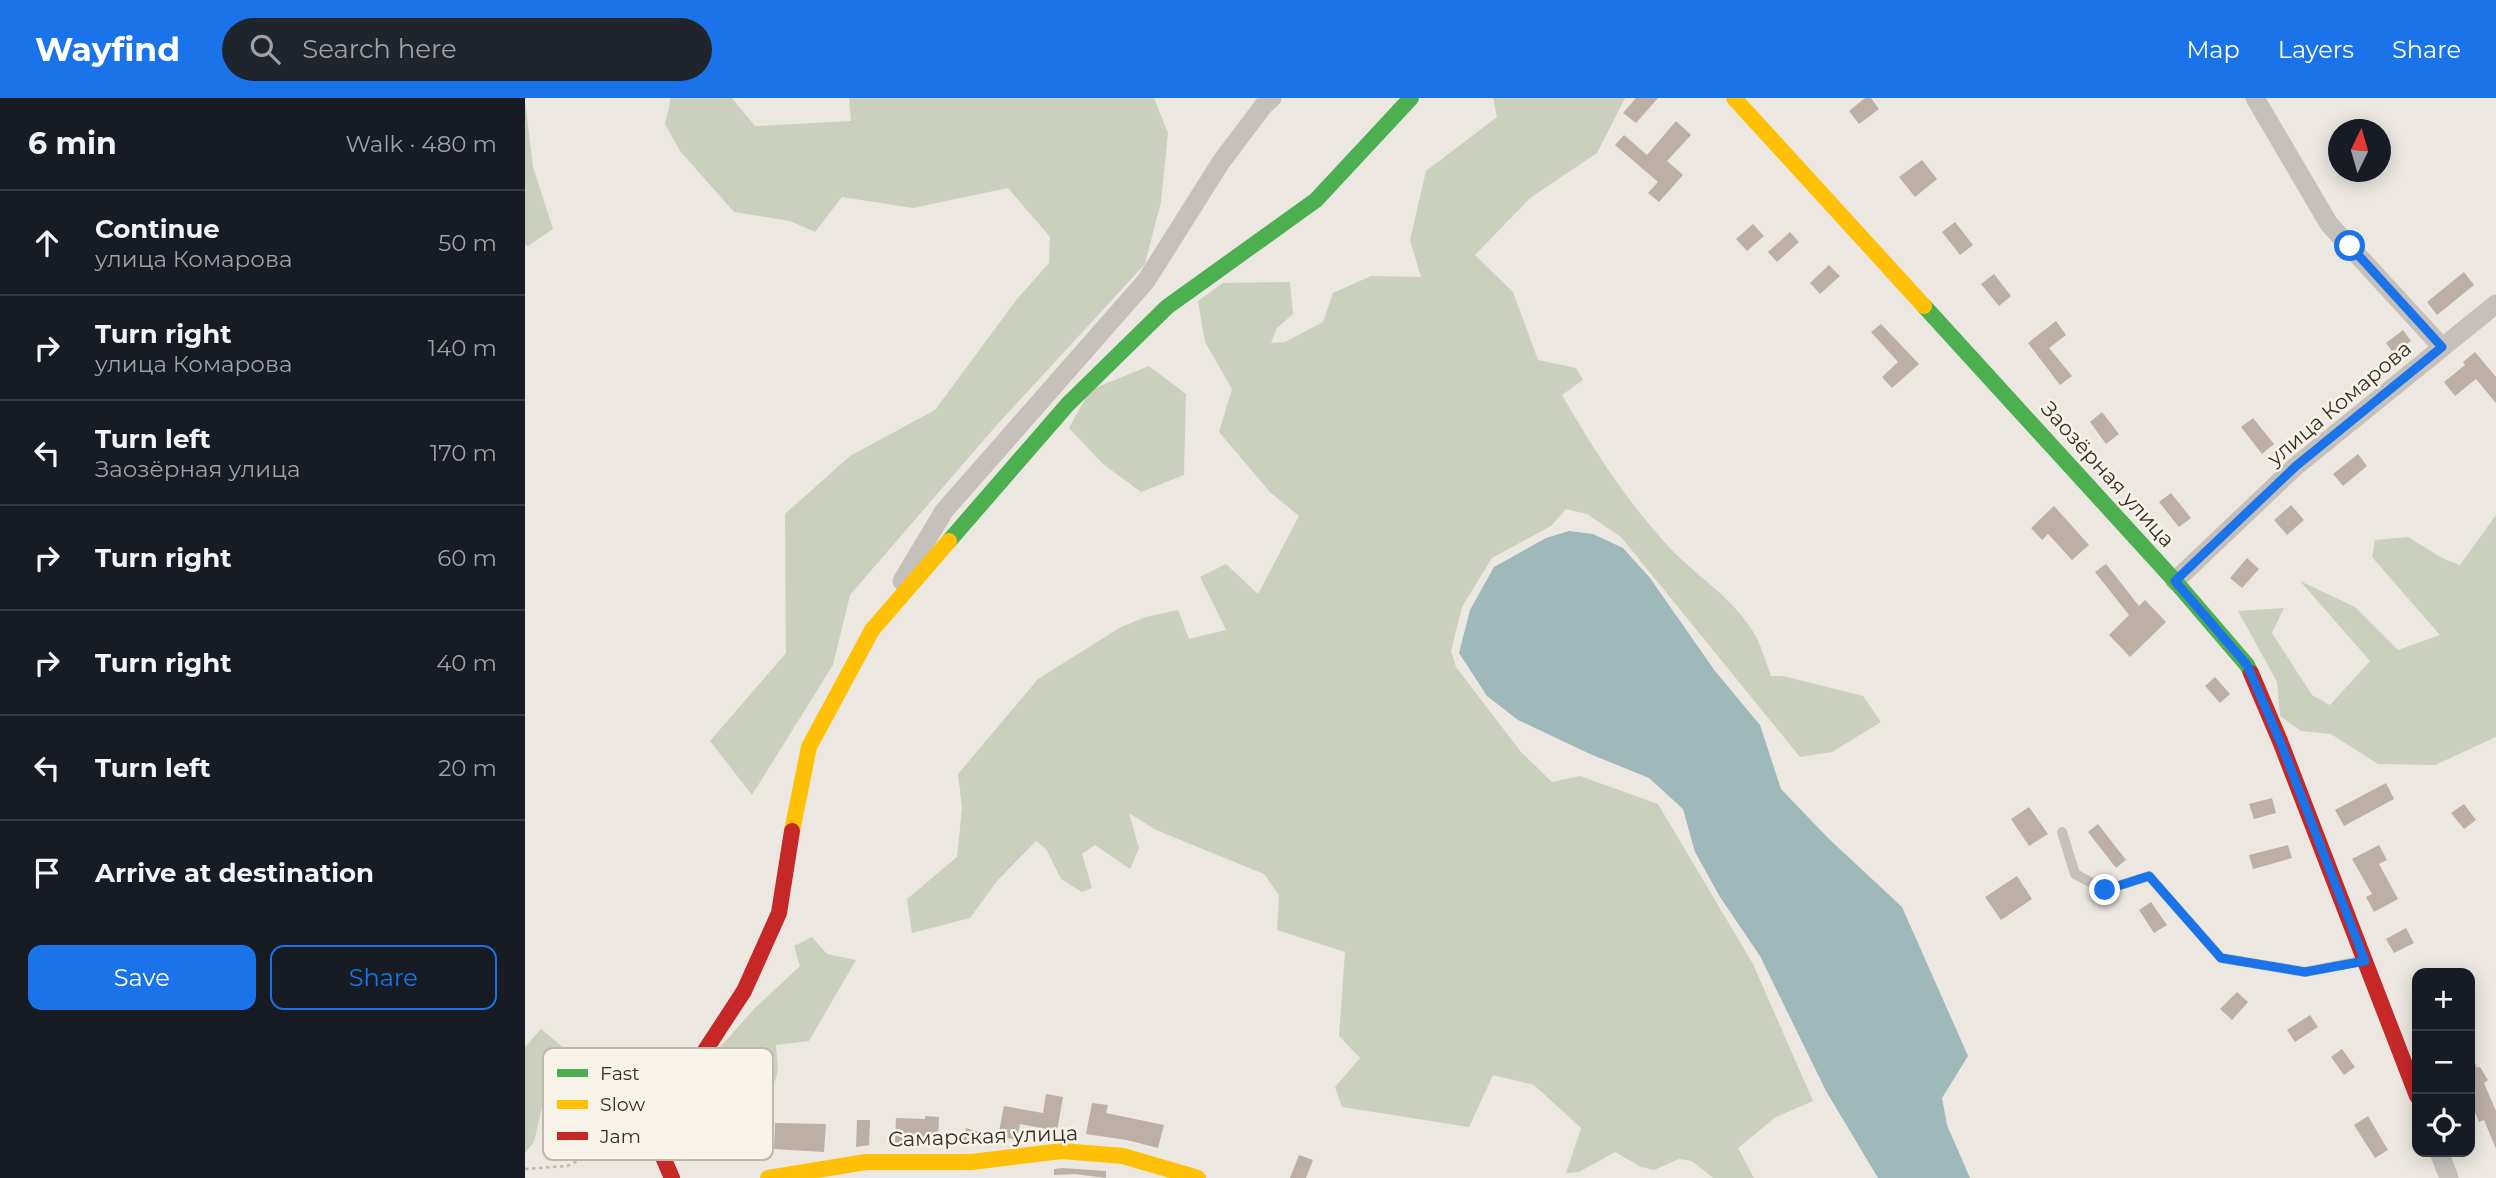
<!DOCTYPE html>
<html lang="en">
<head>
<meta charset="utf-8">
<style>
	body { margin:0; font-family:Montserrat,sans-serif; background:#20242c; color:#f1f3f6 }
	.controls { position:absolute; right:21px; bottom:21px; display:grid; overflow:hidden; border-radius:14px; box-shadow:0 4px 18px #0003 }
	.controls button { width:63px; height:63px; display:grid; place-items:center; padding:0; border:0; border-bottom:2px solid #363941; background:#171b24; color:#f1f3f6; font:35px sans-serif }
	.compass { position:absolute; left:1803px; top:21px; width:63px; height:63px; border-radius:50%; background:#171b24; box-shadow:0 4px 18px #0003; rotate:5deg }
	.stop { position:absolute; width:21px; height:21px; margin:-16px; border:5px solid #1a73e8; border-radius:50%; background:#fff }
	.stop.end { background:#1a73e8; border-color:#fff; box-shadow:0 2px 7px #0008 }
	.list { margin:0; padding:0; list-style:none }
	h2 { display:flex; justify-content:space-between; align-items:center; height:91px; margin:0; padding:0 28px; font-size:30px }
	h2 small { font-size:23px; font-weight:400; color:#9ea1a6 }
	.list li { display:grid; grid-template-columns:46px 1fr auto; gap:21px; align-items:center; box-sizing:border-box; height:105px; padding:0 28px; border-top:2px solid #363941 }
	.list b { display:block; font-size:26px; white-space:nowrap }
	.list p { margin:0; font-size:23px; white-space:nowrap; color:#9ea1a6 }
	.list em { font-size:23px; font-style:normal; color:#9ea1a6 }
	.actions { display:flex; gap:14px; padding:21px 28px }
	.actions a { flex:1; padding:16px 0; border:2px solid #1a73e8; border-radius:14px; text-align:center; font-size:24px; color:#1a73e8 }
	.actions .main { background:#1a73e8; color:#fff }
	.icon { flex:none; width:38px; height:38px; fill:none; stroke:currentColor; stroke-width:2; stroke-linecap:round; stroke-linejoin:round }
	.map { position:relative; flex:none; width:1971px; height:1080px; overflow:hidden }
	header { display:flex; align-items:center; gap:42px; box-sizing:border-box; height:98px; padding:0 35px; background:#1a73e8; color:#fff }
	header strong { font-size:33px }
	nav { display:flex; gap:38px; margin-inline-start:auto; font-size:24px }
	.search { width:490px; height:63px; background:#20242c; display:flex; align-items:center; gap:18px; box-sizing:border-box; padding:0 24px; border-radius:38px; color:#9ea1a6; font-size:26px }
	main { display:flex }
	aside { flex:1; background:#171b24 }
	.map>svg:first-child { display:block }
</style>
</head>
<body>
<header>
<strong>Wayfind</strong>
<div class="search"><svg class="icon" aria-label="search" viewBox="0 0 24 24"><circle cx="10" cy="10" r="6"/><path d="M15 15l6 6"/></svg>Search here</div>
<nav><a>Map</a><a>Layers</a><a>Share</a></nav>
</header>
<main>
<aside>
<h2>6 min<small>Walk · 480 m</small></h2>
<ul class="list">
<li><svg class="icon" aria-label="ahead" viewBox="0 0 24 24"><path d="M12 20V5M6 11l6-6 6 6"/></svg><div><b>Continue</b><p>улица Комарова</p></div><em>50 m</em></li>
<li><svg class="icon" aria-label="right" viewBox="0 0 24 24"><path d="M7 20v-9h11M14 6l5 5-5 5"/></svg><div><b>Turn right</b><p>улица Комарова</p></div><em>140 m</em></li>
<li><svg class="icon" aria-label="left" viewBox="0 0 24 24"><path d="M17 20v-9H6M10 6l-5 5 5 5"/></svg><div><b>Turn left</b><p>Заозёрная улица</p></div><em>170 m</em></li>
<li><svg class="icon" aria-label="right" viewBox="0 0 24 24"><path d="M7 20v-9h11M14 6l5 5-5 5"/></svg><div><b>Turn right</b></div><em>60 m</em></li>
<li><svg class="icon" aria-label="right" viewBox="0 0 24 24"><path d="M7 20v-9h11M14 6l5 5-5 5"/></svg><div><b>Turn right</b></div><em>40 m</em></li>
<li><svg class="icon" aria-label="left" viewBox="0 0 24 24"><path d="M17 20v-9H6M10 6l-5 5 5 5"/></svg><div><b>Turn left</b></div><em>20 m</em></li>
<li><svg class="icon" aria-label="arrive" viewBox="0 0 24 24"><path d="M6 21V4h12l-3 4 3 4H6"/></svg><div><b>Arrive at destination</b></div></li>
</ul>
<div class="actions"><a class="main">Save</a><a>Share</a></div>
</aside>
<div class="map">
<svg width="1971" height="1080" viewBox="0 0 1971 1080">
	<rect width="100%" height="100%" fill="#ece8e1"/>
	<path fill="#cad0bc" d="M146,0H207L230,28L326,23L324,0H629L643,35L636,104L620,166L470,329L325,497L308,567L227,697L185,643L261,555L260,416L325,358L410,312L492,201L524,165L525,139L483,90L388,110L317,99L290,134L265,123L209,114L155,53L140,26Z
		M968,0H1100L1072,55L1005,100L950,157L988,194L1013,262L1051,270L1058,282L1037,297C1068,351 1102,404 1145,450C1170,477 1204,497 1225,529C1235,542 1240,562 1246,578H1258L1338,598L1356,624L1307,654L1275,659L1096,439L1062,416L1041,411L1026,428L967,460L937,509L926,553L931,569L996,654L1027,684L1055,678L1133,706L1228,866L1288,1003L1251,1019L1213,1050L1229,1080H1188L1167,1063L1154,1061L1129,1072L1116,1069L1090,1054L1054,1074L1041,1075L1056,1030L1009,987L968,977L944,1029L817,1009L810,989L835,960L814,938L820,854L752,832L754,797L739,776L631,732L604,715L614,750L605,771L570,747L557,756L567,790L557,794L536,781L521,751L511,743L472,783L445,820L387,835L382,801L432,759L437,710L433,676L513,581L596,529L621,519L653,512L664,541L701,532L675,479L701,466L733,496L774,418L745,394L694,334L707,291L680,244L673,203L698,185L765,184L768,216L752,230L746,245L760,244L798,224L808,195L846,178L896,179L885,142L901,73L972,19Z
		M0,2L8,69L28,131L3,148L0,147Z
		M624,268L661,296L659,377L616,394L578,366L544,330L565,292Z
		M1971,417V639L1910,667L1853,666L1806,636L1776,633L1755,618L1752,584L1713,513L1759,510L1747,535L1787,597L1805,607L1845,563L1775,483L1830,509L1873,552L1915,537L1847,459L1850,442L1883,439L1917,460L1935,467Z
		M287,839L302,856L331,862L284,943L251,947L253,973L246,996L196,1051L170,1057L152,1039L158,1024L189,977L187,958L230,910L275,868L269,848Z
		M16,931L40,951L24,979L9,1044L0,1055V949Z"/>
	<path fill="#9fb8ba" d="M1044,433L1068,436L1098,450L1125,480L1190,573L1235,627L1256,691L1303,740L1377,809L1443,958L1417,1000L1422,1027L1445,1080H1353L1301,993L1235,858L1195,799L1170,754L1158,711L1124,680L1065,656L993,622L962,598L934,555L945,512L969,469L1021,440Z"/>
	<path fill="#beafa4" d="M1111,0H1133L1111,25L1098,15Z
		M1340,0H1346L1354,11L1334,26L1324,13Z
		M1151,23L1166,37L1142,63L1158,77L1134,104L1123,95L1133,84L1090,47L1099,37L1122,57Z
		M1397,62L1412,81L1390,99L1374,79Z
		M1430,124L1448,147L1435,157L1417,134Z
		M1228,126L1239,138L1222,153L1211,141Z
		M1265,134L1274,144L1252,164L1243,154Z
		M1304,167L1315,178L1295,196L1285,185Z
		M1939,174L1949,187L1912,217L1902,204Z
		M1469,176L1486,198L1474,208L1456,186Z
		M1531,223L1541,237L1524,250L1547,278L1535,287L1503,245Z
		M1356,226L1394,266L1367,290L1357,279L1373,264L1346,234Z
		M1878,232L1886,243L1869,256L1861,245Z
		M1950,254L1971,279V305L1951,281L1930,298L1919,284L1940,267L1938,264Z
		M1577,314L1594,336L1581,346L1565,324Z
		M1728,320L1749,346L1737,356L1716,329Z
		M1833,356L1842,368L1818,388L1808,376Z
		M1646,395L1666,420L1654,429L1634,404Z
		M1766,407L1779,422L1762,437L1749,422Z
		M1529,408L1564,447L1547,462L1523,436L1517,442L1506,430Z
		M1722,460L1734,471L1717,490L1705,480Z
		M1581,466L1614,508L1620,502L1641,524L1605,559L1584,537L1604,517L1570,474Z
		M1690,579L1705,596L1695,605L1680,588Z
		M1861,685L1869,701L1819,728L1810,712Z
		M1747,700L1751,715L1729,721L1724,706Z
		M1939,706L1951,722L1939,731L1926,715Z
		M1504,709L1523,736L1504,748L1486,721Z
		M1573,726L1601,762L1591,770L1563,734Z
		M1763,747L1767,760L1728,771L1724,757Z
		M1854,747L1862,762L1854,766L1873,801L1849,814L1841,799L1847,796L1827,761Z
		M1492,778L1507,801L1476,822L1460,799Z
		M1626,804L1642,827L1629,835L1614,812Z
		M1881,830L1889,845L1869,855L1861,841Z
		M1712,894L1723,904L1707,922L1695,911Z
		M1785,917L1793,929L1770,944L1762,932Z
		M1817,951L1830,969L1819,977L1806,959Z
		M1945,952L1952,970L1955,969L1963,982L1959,985L1971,1013V1051L1959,1022L1954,1024L1945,1002Z
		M521,996L538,999L532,1033L495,1026L492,1042L473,1038L479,1008L518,1015Z
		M567,1005L583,1007L581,1015L639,1027L633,1050L602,1042L561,1036Z
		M400,1018L414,1019L413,1047H370L371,1020L400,1021Z
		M1843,1018L1863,1052L1850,1060L1829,1027Z
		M332,1022H345L344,1047L331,1049Z
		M250,1025L301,1026L299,1054L249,1051Z
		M441,1030L454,1034L450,1047H436Z
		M774,1057L788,1062L781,1080H765Z
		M537,1070L581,1073V1080L550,1076L529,1077V1071Z"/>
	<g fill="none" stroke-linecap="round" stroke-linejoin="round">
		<path stroke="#bdb9b3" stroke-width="2.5" stroke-dasharray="3.5 3.5" stroke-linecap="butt" d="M0,1071L42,1068L107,1039"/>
		<path stroke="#c5c0ba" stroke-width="10" d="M1537,734L1550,776L1580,792L1624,778L1696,860L1780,874L1836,863"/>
		<path stroke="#c5c0ba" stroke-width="19" d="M1730,0L1804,126L1917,249
			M377,483L419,413L621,183L696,64L739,7L747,0
			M1650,483L1771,368L1971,206
			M1914,1054L1924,1080"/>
		<path stroke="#4caf50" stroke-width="16" d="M1399,208L1650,483L1722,567L1726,575
			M424,443L543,306L642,209L791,102L886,0"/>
		<path stroke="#ffc107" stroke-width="16" d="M1209,0L1399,208
			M267,733L284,649L347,532L424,443
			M243,1080L341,1064H446L537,1053L598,1058L673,1080"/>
		<path stroke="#c62828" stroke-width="16" d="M1726,575L1755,643L1892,998
			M147,1080L125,1029L166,974L219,893L254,815L267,733"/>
	</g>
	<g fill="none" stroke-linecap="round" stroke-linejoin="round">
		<path stroke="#1a73e8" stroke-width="9" d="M1580,792L1624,778L1696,860L1780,874L1840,863L1755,643L1722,567L1650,483L1771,368L1917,249L1825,148"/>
	</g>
	<g text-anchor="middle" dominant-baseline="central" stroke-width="5" stroke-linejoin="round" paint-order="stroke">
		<g font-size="21" fill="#352e29" stroke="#f8f3e8">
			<text transform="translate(1814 305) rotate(-40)">улица Комарова</text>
			<text transform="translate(1583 376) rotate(48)">Заозёрная улица</text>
			<text transform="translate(458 1038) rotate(-2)">Самарская улица</text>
		</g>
	</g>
	<rect x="18" y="950" width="230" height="112" rx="10" fill="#f8f3e8" stroke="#beb8af" stroke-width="2"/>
	<rect x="32" y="971" width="31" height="8" fill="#4caf50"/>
	<rect x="32" y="1002" width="31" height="9" fill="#ffc107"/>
	<rect x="32" y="1034" width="31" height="8" fill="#c62828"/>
	<g font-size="19" fill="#352e29">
		<text x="75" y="982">Fast</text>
		<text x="75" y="1013">Slow</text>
		<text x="75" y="1045">Jam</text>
	</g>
</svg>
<div class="controls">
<button>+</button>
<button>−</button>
<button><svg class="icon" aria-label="locate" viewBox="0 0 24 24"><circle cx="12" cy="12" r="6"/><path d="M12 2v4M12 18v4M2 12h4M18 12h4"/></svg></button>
</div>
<svg class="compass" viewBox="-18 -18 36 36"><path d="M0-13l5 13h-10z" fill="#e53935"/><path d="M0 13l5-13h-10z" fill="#9ea1a6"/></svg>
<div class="stop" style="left:1825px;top:148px"></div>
<div class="stop end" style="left:1580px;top:792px"></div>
</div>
</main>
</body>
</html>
